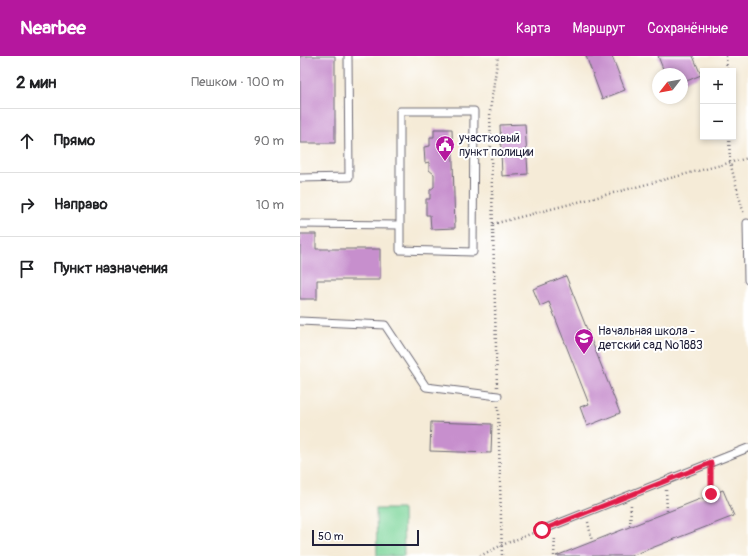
<!DOCTYPE html>
<html lang="ru">
<head>
<meta charset="utf-8">
<style>
	body { margin:0; font-family:Pangolin,sans-serif; background:#f2f2f2; color:#202124 }
	.controls { position:absolute; right:12px; top:12px; display:grid; overflow:hidden; border-radius:0px; box-shadow:0 2px 6px #0003 }
	.controls button { width:36px; height:36px; display:grid; place-items:center; padding:0; border:0; border-bottom:1px solid #e0e0e0; background:#fff; color:#202124; font:20px sans-serif }
	.compass { position:absolute; left:352px; top:12px; width:36px; height:36px; border-radius:50%; background:#fff; box-shadow:0 2px 6px #0003; rotate:239deg }
	.scale { position:absolute; left:12px; bottom:10px; width:107px; box-sizing:border-box; padding-left:4px; border:2px solid #22223b; border-top:0; font-size:11px; line-height:14px; white-space:nowrap; color:#22223b; -webkit-text-stroke:3px #fff; paint-order:stroke }
	.stop { position:absolute; width:12px; height:12px; margin:-9px; border:3px solid #e11d48; border-radius:50%; background:#fff }
	.stop.end { background:#e11d48; border-color:#fff; box-shadow:0 1px 4px #0008 }
	.list { margin:0; padding:0; list-style:none }
	h2 { display:flex; justify-content:space-between; align-items:center; height:52px; margin:0; padding:0 16px; font-size:17px }
	h2 small { font-size:13px; font-weight:400; color:#757577 }
	.list li { display:grid; grid-template-columns:26px 1fr auto; gap:12px; align-items:center; box-sizing:border-box; height:64px; padding:0 16px; border-top:1px solid #e0e0e0 }
	.list b { display:block; font-size:15px; white-space:nowrap }
	.list em { font-size:13px; font-style:normal; color:#757577 }
	.icon { flex:none; width:22px; height:22px; fill:none; stroke:currentColor; stroke-width:2; stroke-linecap:round; stroke-linejoin:round }
	.map { position:relative; flex:none; width:448px; height:500px; overflow:hidden }
	header { display:flex; align-items:center; gap:24px; box-sizing:border-box; height:56px; padding:0 20px; background:#b5179e; color:#fff }
	header strong { font-size:19px }
	nav { display:flex; gap:22px; margin-inline-start:auto; font-size:14px }
	main { display:flex }
	aside { flex:1; background:#fff }
	.map>svg:first-child { display:block }
</style>
</head>
<body>
<header>
<strong>Nearbee</strong>
<nav><a>Карта</a><a>Маршрут</a><a>Сохранённые</a></nav>
</header>
<main>
<aside>
<h2>2 мин<small>Пешком · 100 m</small></h2>
<ul class="list">
<li><svg class="icon" aria-label="ahead" viewBox="0 0 24 24"><path d="M12 20V5M6 11l6-6 6 6"/></svg><div><b>Прямо</b></div><em>90 m</em></li>
<li><svg class="icon" aria-label="right" viewBox="0 0 24 24"><path d="M7 20v-9h11M14 6l5 5-5 5"/></svg><div><b>Направо</b></div><em>10 m</em></li>
<li><svg class="icon" aria-label="arrive" viewBox="0 0 24 24"><path d="M6 21V4h12l-3 4 3 4H6"/></svg><div><b>Пункт назначения</b></div></li>
</ul>
</aside>
<div class="map">
<svg width="448" height="500" viewBox="0 0 448 500">
	<rect width="100%" height="100%" fill="#fff"/>
	<filter id="ink" filterUnits="userSpaceOnUse"><feTurbulence type="fractalNoise" baseFrequency=".025" numOctaves="2"/><feDisplacementMap in="SourceGraphic" scale="8" xChannelSelector="R" yChannelSelector="G"/><feConvolveMatrix kernelMatrix="1 2 1 2 8 2 1 2 1" color-interpolation-filters="sRGB"/></filter>
	<filter id="wash" filterUnits="userSpaceOnUse"><feTurbulence type="fractalNoise" baseFrequency=".012" numOctaves="4" result="noise"/><feDisplacementMap in="SourceGraphic" scale="16" xChannelSelector="R" yChannelSelector="G"/><feGaussianBlur stdDeviation="0.9" result="paint"/><feColorMatrix in="noise" values="0 0 0 0 0 0 0 0 0 0 0 0 0 0 0 0 0 1.4 0 .05"/><feComposite in="paint" operator="in"/></filter>
	<g filter="url(#wash)">
		<rect width="100%" height="100%" fill="#f5ebd7"/>
		<path fill="#7ed69b" stroke="#507c6b" d="M76,453H103L104,500H77Z"/>
		<g id="blocks">
			<path fill="#c78fcd" d="M0,0H35V87H0Z
				M286,0H312L325,34L302,43Z
				M358,0H393L401,19L382,27V18H365Z
				M225,68L228,118L202,120L200,69Z
				M134,73H152L155,172L131,173L130,159H126V143H130V134L134,131V118L129,114V106L125,107L124,91L130,90V81H134Z
				M0,178H16V193H80V224H17V243H0Z
				M266,220L320,357L287,370L280,351L289,348L249,246L240,250L233,233Z
				M131,366L192,368L191,397L130,395Z
				M423,434L434,460L331,500H256Z"/>
		</g>
	</g>
	<g filter="url(#ink)">
		<use href="#blocks" fill-opacity="0" stroke="#6c6872" stroke-width="1"/>
		<g fill="none" stroke-linecap="round" stroke-linejoin="round">
			<g stroke="#6c6872" stroke-width="9">
				<path id="lane" d="M100,55H174L173,196L100,194Z
					M0,122L49,121L48,0
					M447,167L448,224
					M0,168L100,169
					M0,265L85,269L126,331L198,340
					M242,474L448,392"/>
			</g>
			<path stroke="#6c6872" stroke-width="2.5" stroke-dasharray="1 3" stroke-linecap="butt" d="M426,0L427,15
				M429,81L430,106L444,159
				M193,168L448,102
				M197,331L190,55L198,0
				M198,350L202,500
				M411,417V438
				M366,434L367,455
				M288,466L292,485
				M330,470L331,449
				M180,500L202,489L233,477
				M254,500L255,480"/>
			<use href="#lane" stroke="#fff" stroke-width="7"/>
		</g>
	</g>
	<g fill="none" stroke-linecap="round" stroke-linejoin="round" filter="url(#ink)">
		<path stroke="#e11d48" stroke-width="5" d="M242,474L411,407V438"/>
	</g>
	<defs>
		<g id="civic-pin" transform="scale(1)"><path d="M0 17L-7.5 6A9.5 9.5 0 1 1 7.5 6Z" fill="#b5179e" stroke="#fff"/><path d="M-.6-6.5H3V-4.5H.6V-3L4-1V1h2V6H-6V1h2V-1L-.6-3ZM-1.2 2.5V6h2.4V2.5Z" fill="#fff"/></g>
		<g id="school-pin" transform="scale(1)"><path d="M0 17L-7.5 6A9.5 9.5 0 1 1 7.5 6Z" fill="#b5179e" stroke="#fff"/><path d="M0-5L7-2L0 1L-7-2ZM-4 1L0 2.5L4 1V4Q0 6-4 4Z" fill="#fff"/></g>
	</defs>
	<g fill-rule="evenodd">
		<use href="#civic-pin" x="145" y="89"/>
		<use href="#school-pin" x="284" y="282"/>
	</g>
	<g text-anchor="middle" dominant-baseline="central" stroke-width="4" stroke-linejoin="round" paint-order="stroke">
		<g font-size="12" fill="#22223b" stroke="#fff" text-anchor="start">
			<text x="159" y="82">участковый<tspan x="159" dy="14">пункт полиции</tspan></text>
			<text x="298" y="275">Начальная школа -<tspan x="298" dy="14">детский сад №1883</tspan></text>
		</g>
	</g>
</svg>
<div class="controls">
<button>+</button>
<button>−</button>
</div>
<svg class="compass" viewBox="-18 -18 36 36"><path d="M0-13l5 13h-10z" fill="#e53935"/><path d="M0 13l5-13h-10z" fill="#757577"/></svg>
<div class="scale">50 m</div>
<div class="stop" style="left:242px;top:474px"></div>
<div class="stop end" style="left:411px;top:438px"></div>
</div>
</main>
</body>
</html>
